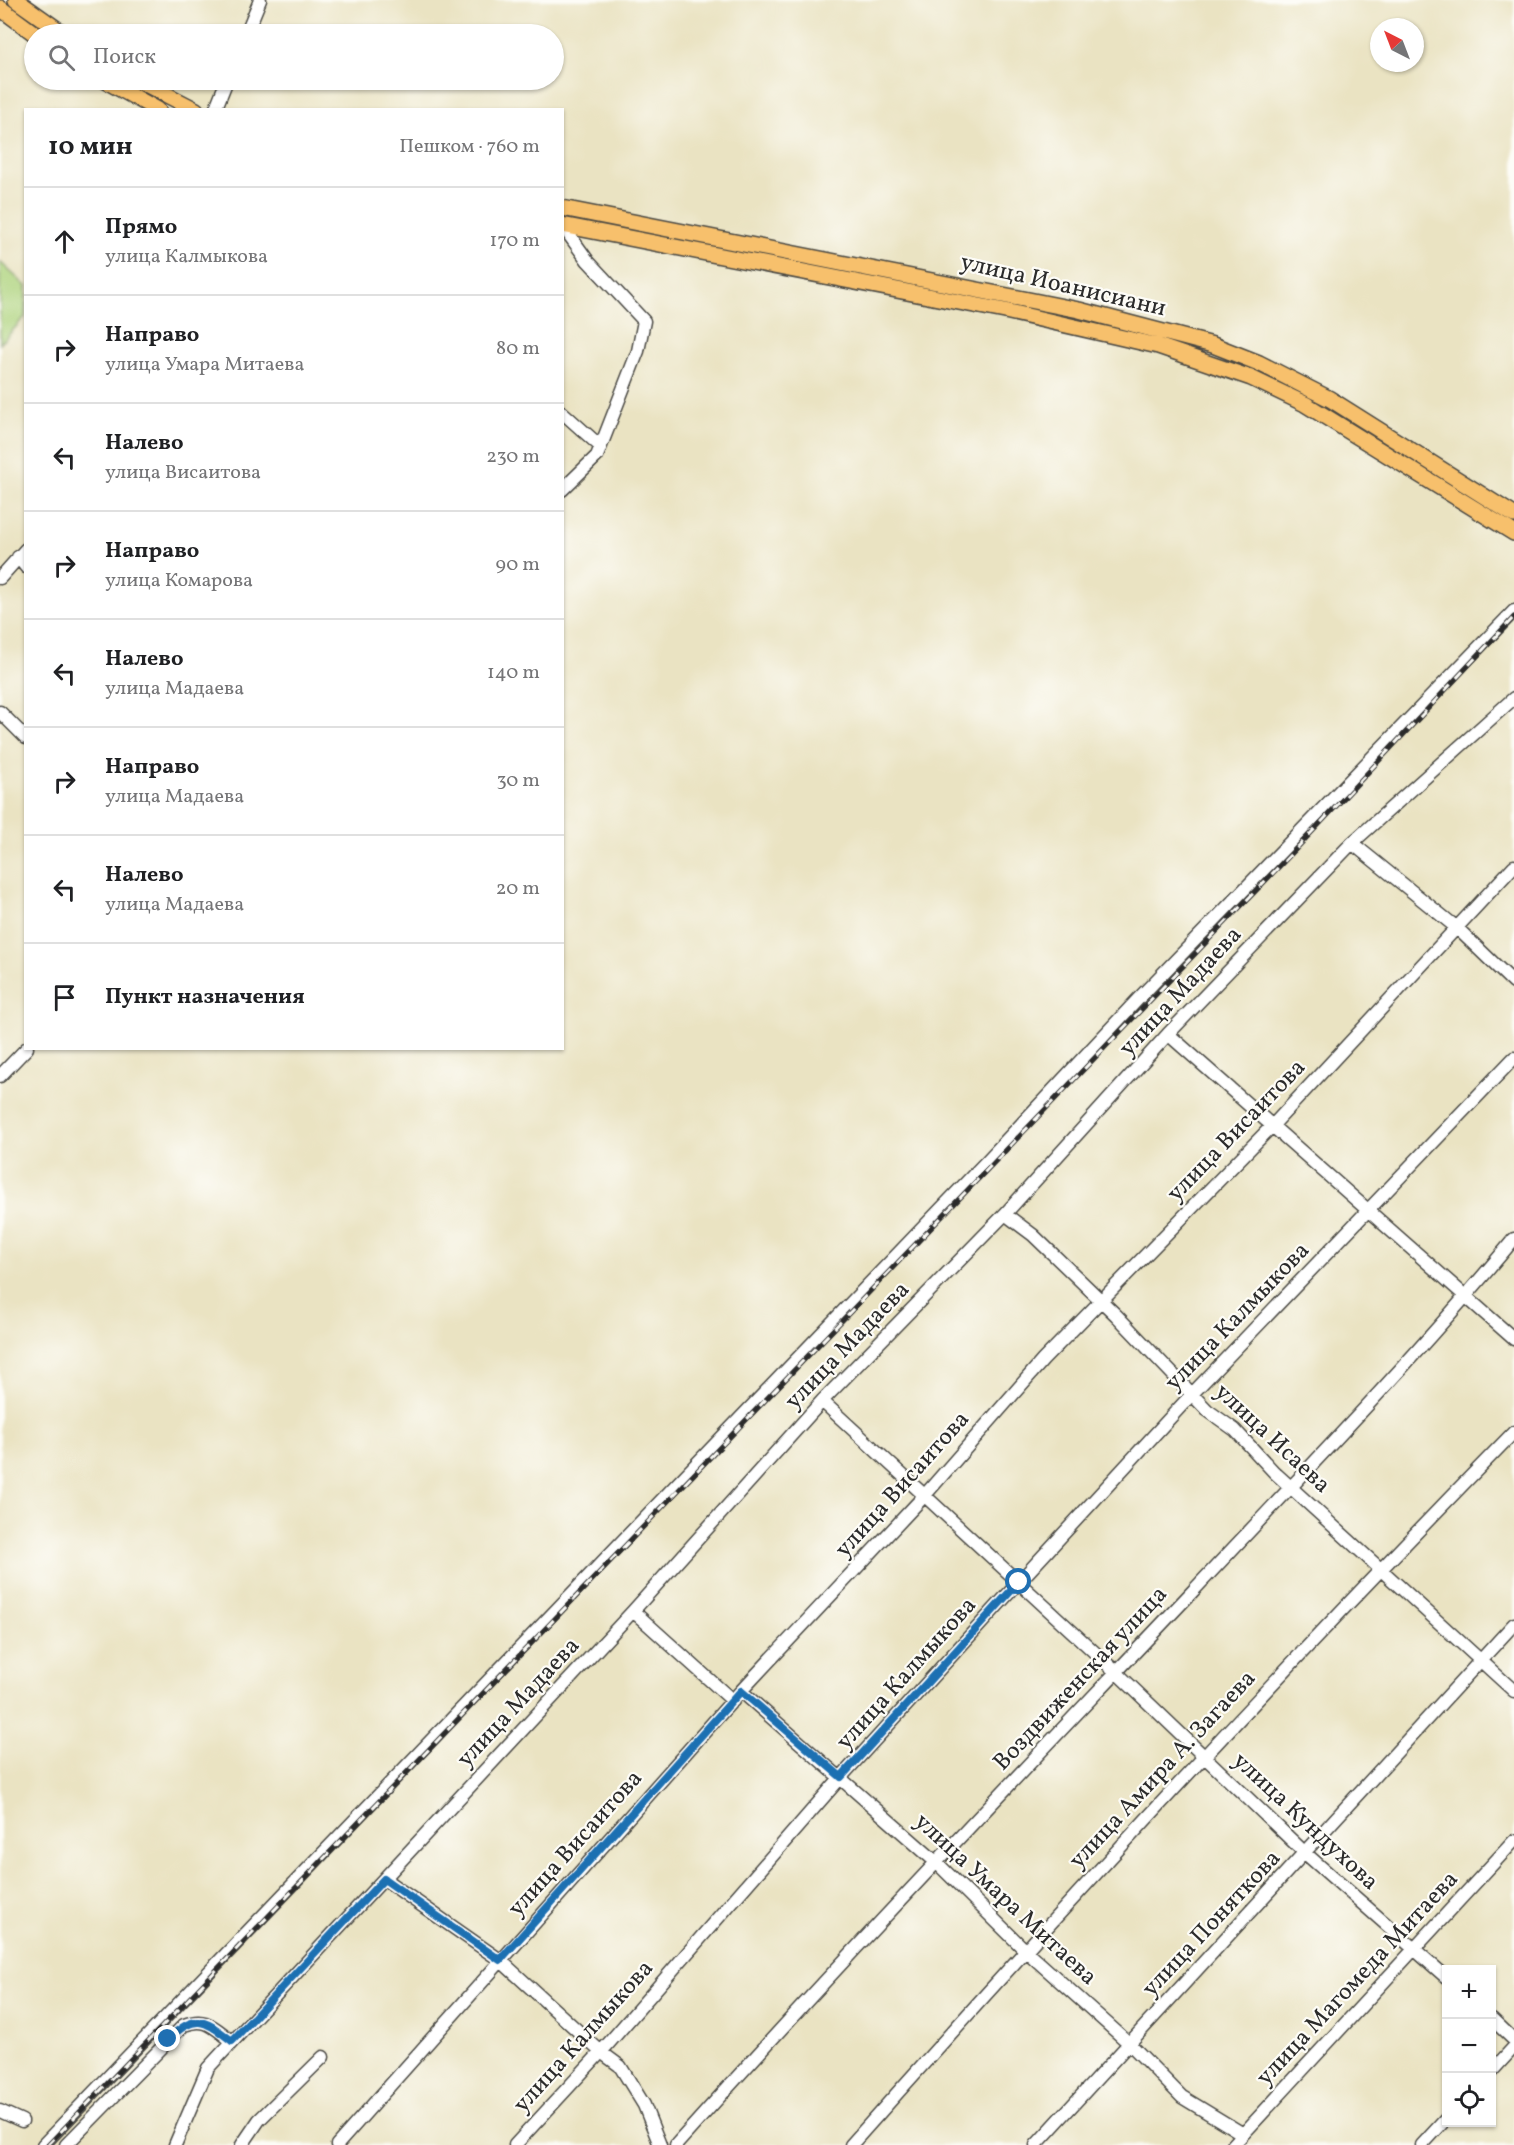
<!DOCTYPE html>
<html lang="ru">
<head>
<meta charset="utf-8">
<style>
	body { margin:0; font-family:Vollkorn,serif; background:#f6f6f6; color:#202124 }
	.controls { position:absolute; right:18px; bottom:18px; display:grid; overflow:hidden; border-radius:0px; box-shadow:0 2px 4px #0004 }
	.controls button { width:54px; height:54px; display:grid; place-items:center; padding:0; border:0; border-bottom:2px solid #e0e0e0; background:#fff; color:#202124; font:30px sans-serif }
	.compass { position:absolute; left:1370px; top:18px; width:54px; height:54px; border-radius:50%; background:#fff; box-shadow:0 2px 4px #0004; rotate:318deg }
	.stop { position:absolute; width:18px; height:18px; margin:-14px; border:4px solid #1f6fb2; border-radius:50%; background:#fff }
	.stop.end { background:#1f6fb2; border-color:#fff; box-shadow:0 2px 6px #0008 }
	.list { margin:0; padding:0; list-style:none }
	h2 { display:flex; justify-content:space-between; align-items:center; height:78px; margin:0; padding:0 24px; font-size:26px }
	h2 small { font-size:20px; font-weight:400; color:#757577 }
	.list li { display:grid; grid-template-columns:39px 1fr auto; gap:18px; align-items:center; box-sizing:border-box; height:108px; padding:0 24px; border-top:2px solid #e0e0e0 }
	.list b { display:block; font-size:22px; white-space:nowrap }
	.list p { margin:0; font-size:20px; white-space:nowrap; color:#757577 }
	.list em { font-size:20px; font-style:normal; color:#757577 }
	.icon { flex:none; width:33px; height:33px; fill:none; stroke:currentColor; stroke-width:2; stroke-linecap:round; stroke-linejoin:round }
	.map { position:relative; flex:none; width:1514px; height:2145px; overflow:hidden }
	.search { position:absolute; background:#fff; box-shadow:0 2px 4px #0004; left:24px; top:24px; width:540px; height:66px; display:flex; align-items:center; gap:15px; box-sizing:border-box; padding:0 21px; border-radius:33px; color:#757577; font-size:22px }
	.panel { position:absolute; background:#fff; box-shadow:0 2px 4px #0004; left:24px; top:108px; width:540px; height:942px; border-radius:0px }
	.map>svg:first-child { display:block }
</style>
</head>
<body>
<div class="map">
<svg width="1514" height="2145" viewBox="0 0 1514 2145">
	<rect width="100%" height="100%" fill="#fdfcf7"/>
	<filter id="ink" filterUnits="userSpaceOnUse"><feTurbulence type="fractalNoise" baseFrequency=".0167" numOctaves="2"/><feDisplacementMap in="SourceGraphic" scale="12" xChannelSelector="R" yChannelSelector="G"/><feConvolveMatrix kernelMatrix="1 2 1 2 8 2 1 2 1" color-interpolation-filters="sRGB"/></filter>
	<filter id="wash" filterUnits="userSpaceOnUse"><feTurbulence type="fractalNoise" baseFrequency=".008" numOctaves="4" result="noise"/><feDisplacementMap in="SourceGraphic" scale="24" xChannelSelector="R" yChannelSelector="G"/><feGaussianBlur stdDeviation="1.35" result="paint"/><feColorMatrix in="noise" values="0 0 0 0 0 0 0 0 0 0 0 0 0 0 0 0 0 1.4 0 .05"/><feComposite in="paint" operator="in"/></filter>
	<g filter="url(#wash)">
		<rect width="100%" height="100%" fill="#eae3c2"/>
		<path fill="#add37d" stroke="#6c7f54" stroke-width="1.5" d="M0,262L26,286L25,317L0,344Z"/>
	</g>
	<g filter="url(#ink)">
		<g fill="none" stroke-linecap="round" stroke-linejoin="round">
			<g stroke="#484742" stroke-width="15">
				<path id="minor" d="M246,34L260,0
					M215,110L227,80
					M562,225L588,261L644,321L638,351L597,456L562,490
					M562,412L600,446
					M18,557L26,567
					M0,578L26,549
					M0,712L26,738
					M1352,843L1457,928L1514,983
					M1168,1034L1514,1339
					M0,1076L27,1048
					M1005,1214L1033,1235L1116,1315L1207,1410L1235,1430L1274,1472L1514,1691
					M822,1401L1116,1672L1305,1853L1446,1977
					M633,1611L733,1701
					M741,1691L936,1862L1025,1950L1130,2044L1182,2097L1243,2134
					M384,1879L500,1960L601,2052L620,2066L644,2105L660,2145
					M1492,2019L1514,2040
					M1492,2071L1514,2047
					M0,2111L22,2121
					M43,2145L986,1162L1140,997L1514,611
					M66,2145L184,2025C207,2016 214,2028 232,2041
					M175,2145L208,2068L633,1611L822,1401L1005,1214L1168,1034L1352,843L1514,698
					M242,2145L259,2120L323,2057
					M337,2145L741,1691L925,1495L1043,1360L1273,1125L1514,866
					M515,2145L601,2052L841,1777L1019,1582L1192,1394L1514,1058
					M676,2145C844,1957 1019,1775 1192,1592C1301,1476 1413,1361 1514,1239
					M851,2145C1067,1902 1287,1664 1514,1432
					M1036,2145L1514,1624
					M1233,2145L1514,1841
					M1422,2145L1446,2119"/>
			</g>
			<g stroke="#484742" stroke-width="18">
				<path id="major" d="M16,0L64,34
					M0,8L35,34
					M104,80L158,110
					M138,80L196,110
					M562,208L1079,310L1213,345L1259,363L1330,399L1514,515
					M562,225L1005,311L1158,346L1251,378L1305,404L1514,533"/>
			</g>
			<use href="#minor" stroke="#fff" stroke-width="12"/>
			<use href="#major" stroke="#f7c06c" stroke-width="15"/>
			<g stroke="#2b2b2b" stroke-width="5">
				<path id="rail" d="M48,2145L1295,850L1514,617"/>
			</g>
			<use href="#rail" stroke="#fdfcf7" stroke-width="3" stroke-dasharray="9" stroke-linecap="butt"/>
		</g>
	</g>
	<g fill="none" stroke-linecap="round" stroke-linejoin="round" filter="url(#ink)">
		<path stroke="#1f6fb2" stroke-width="8" d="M168,2039C197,2013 203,2019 232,2041L384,1879L500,1960L741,1691L841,1777L1019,1582"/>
	</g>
	<g text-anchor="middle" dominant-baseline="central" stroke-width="4.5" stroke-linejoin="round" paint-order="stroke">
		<g font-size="24" fill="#2b2b2b" stroke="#fdfcf7">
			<text transform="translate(1063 286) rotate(13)">улица Иоанисиани</text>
			<text transform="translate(1181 992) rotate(-47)">улица Мадаева</text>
			<text transform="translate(1237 1131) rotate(-46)">улица Висаитова</text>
			<text transform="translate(1238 1317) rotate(-46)">улица Калмыкова</text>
			<text transform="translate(848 1346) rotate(-46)">улица Мадаева</text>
			<text transform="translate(1272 1439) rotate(43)">улица Исаева</text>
			<text transform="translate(903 1485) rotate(-48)">улица Висаитова</text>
			<text transform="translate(907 1674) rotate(-48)">улица Калмыкова</text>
			<text transform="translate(1081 1679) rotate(-47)">Воздвиженская улица</text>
			<text transform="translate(519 1703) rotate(-47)">улица Мадаева</text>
			<text transform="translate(1163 1770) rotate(-47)">улица Амира А. Загаева</text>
			<text transform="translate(1305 1822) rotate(43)">улица Кундухова</text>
			<text transform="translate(576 1844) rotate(-48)">улица Висаитова</text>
			<text transform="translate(1005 1900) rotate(43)">улица Умара Митаева</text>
			<text transform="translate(1212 1924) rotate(-47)">улица Поняткова</text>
			<text transform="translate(1358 1979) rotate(-47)">улица Магомеда Митаева</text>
			<text transform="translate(584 2037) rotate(-48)">улица Калмыкова</text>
		</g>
	</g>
</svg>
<div class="controls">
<button>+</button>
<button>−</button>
<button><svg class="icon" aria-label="locate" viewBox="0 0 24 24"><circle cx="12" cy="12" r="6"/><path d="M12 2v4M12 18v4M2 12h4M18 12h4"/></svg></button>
</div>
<svg class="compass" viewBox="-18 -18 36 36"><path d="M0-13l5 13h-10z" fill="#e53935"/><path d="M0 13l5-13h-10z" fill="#757577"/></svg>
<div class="stop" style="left:1019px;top:1582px"></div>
<div class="stop end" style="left:168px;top:2039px"></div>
<div class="search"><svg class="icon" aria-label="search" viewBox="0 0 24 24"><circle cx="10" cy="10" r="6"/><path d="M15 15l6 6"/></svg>Поиск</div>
<section class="panel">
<h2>10 мин<small>Пешком · 760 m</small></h2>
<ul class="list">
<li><svg class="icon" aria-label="ahead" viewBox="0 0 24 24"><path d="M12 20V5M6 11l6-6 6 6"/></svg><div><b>Прямо</b><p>улица Калмыкова</p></div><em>170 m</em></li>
<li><svg class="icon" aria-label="right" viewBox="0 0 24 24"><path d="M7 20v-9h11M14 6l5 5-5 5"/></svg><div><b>Направо</b><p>улица Умара Митаева</p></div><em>80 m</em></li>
<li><svg class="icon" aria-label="left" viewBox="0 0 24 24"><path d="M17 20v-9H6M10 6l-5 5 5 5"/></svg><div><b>Налево</b><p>улица Висаитова</p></div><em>230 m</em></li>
<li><svg class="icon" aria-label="right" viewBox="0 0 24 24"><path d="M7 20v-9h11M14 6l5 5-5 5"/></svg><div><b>Направо</b><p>улица Комарова</p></div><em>90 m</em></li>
<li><svg class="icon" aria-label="left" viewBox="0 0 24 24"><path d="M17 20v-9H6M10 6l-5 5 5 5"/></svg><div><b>Налево</b><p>улица Мадаева</p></div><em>140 m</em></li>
<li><svg class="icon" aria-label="right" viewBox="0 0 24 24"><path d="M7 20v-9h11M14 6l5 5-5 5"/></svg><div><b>Направо</b><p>улица Мадаева</p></div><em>30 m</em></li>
<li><svg class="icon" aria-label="left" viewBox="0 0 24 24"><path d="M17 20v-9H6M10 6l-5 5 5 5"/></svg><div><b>Налево</b><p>улица Мадаева</p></div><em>20 m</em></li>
<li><svg class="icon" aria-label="arrive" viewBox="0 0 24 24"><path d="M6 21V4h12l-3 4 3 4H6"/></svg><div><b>Пункт назначения</b></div></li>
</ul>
</section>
</div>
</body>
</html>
